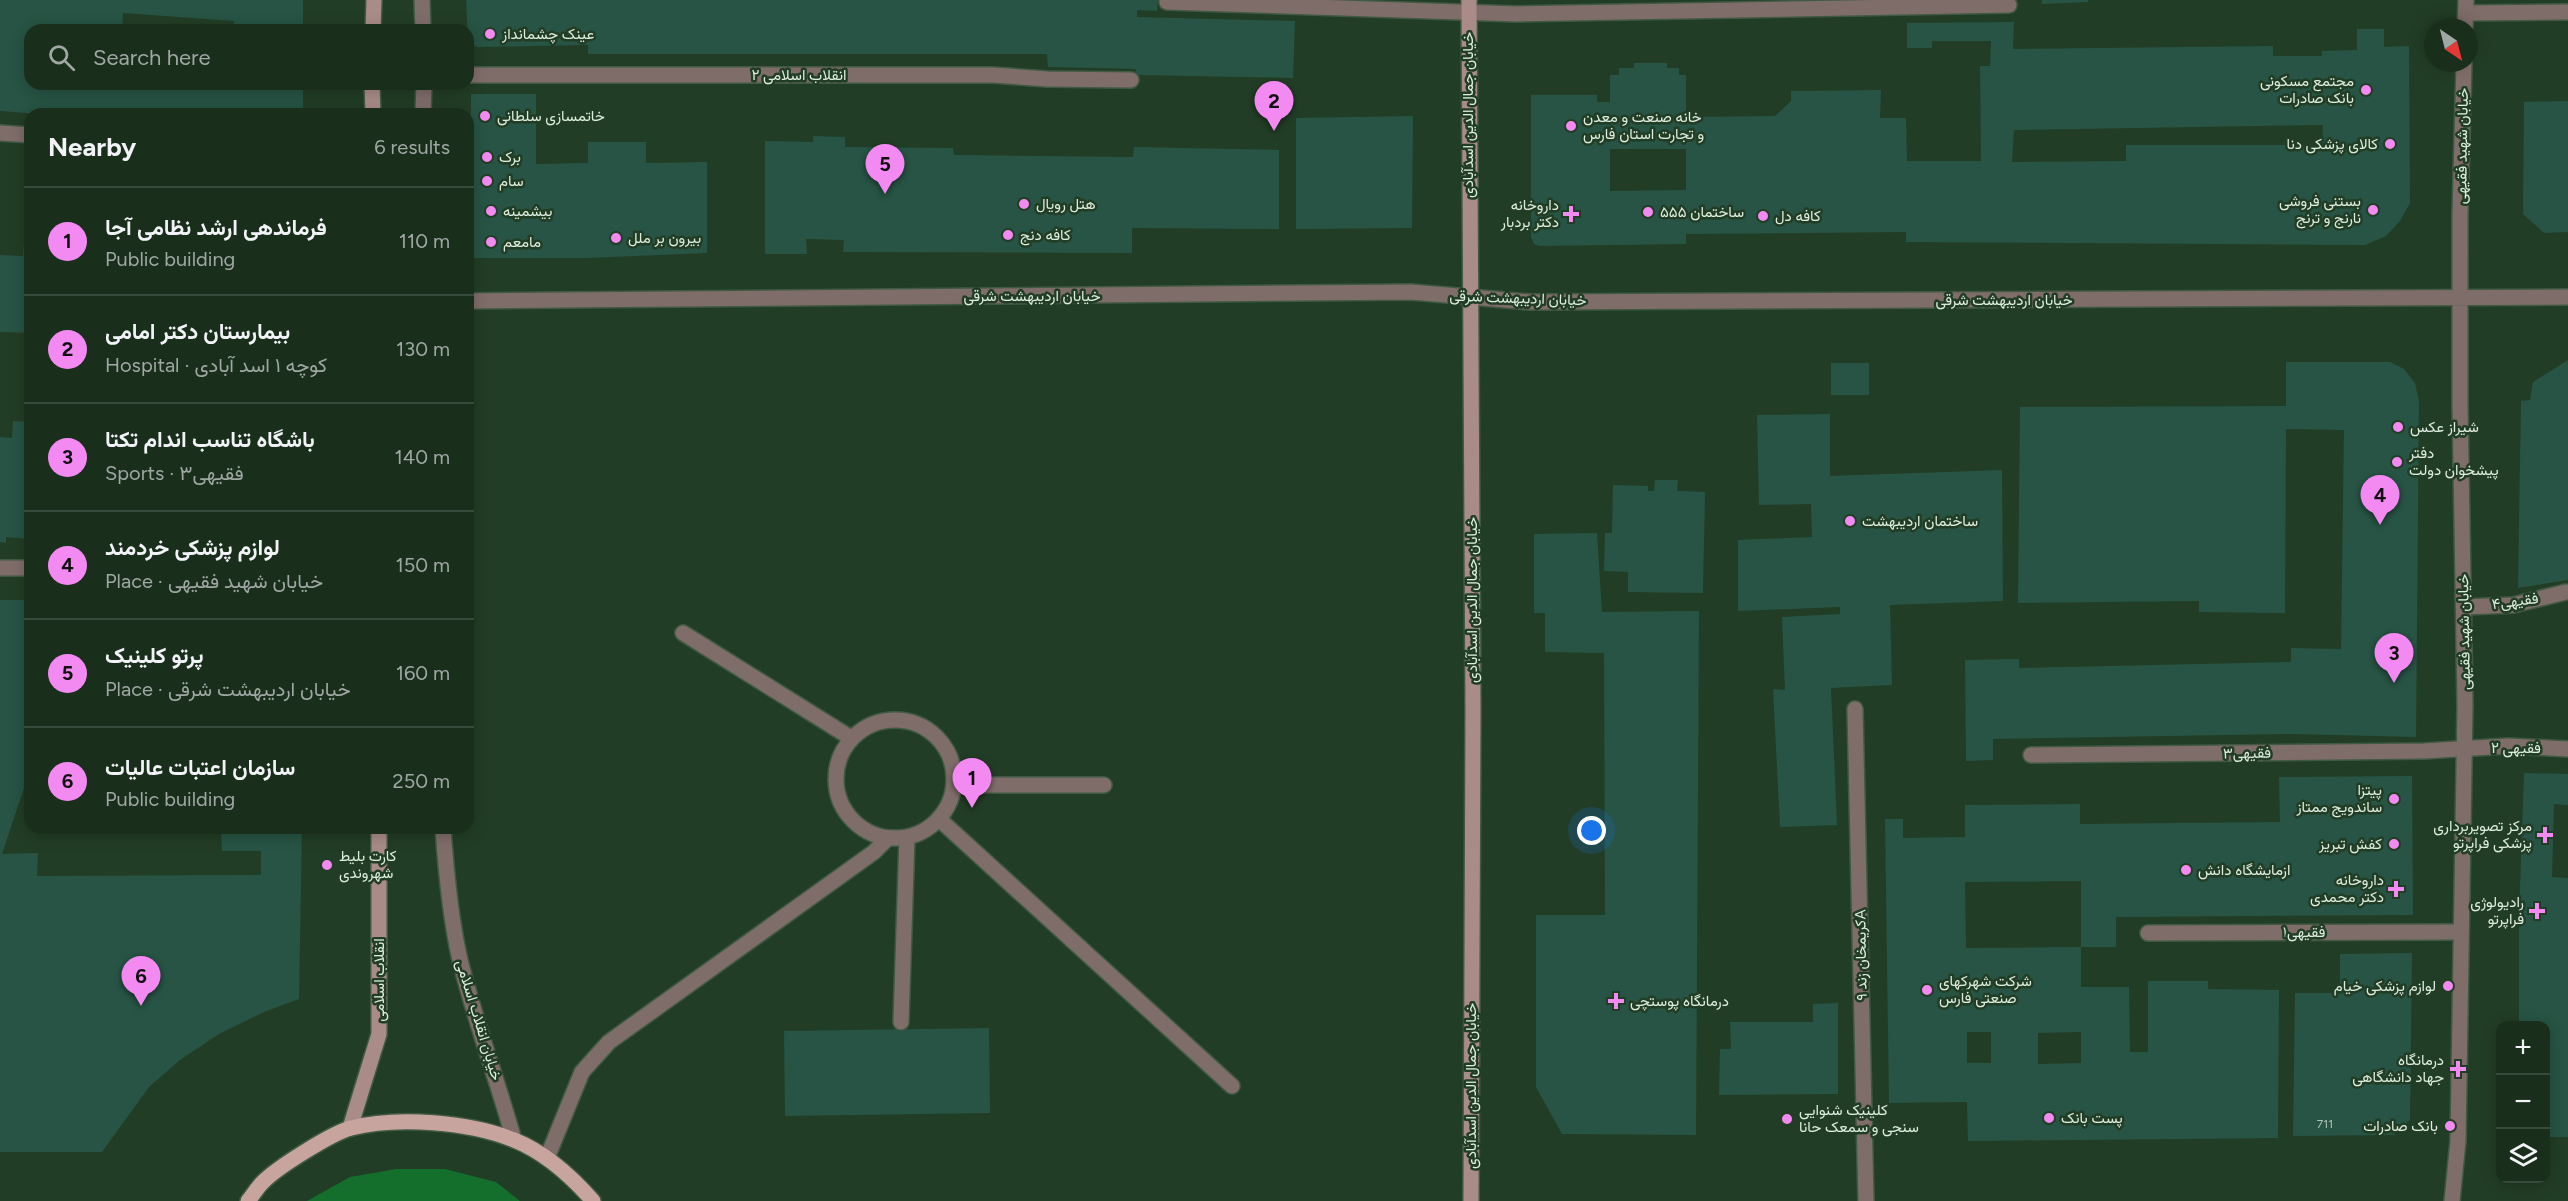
<!DOCTYPE html>
<html lang="en">
<head>
<meta charset="utf-8">
<style>
	body { margin:0; font-family:Figtree,Vazirmatn,sans-serif; background:#273a29; color:#f1f3f6 }
	.controls { position:absolute; right:18px; bottom:18px; display:grid; overflow:hidden; border-radius:12px; box-shadow:0 3px 15px #0003 }
	.controls button { width:54px; height:54px; display:grid; place-items:center; padding:0; border:0; border-bottom:2px solid #384a3b; background:#1a2e1c; color:#f1f3f6; font:30px sans-serif }
	.compass { position:absolute; left:2424px; top:18px; width:54px; height:54px; border-radius:50%; background:#1a2e1c; box-shadow:0 3px 15px #0003; rotate:145deg }
	.you { position:absolute; left:1592px; top:831px; width:21px; height:21px; margin:-15px; border:4px solid #fff; border-radius:50%; background:#1a73e8; box-shadow:0 0 0 9px #1a73e833 }
	.badge { display:grid; place-items:center; width:39px; height:39px; border-radius:50%; background:#f38af2; color:#111; font-size:20px; font-weight:700 }
	.pin { position:absolute; translate:-50% -50px; filter:drop-shadow(0 2px 3px #0008) }
	.pin::after { content:''; position:absolute; top:32px; width:21px; height:18px; background:inherit; clip-path:polygon(0 0,100% 0,50% 100%) }
	.list { margin:0; padding:0; list-style:none }
	h2 { display:flex; justify-content:space-between; align-items:center; height:78px; margin:0; padding:0 24px; font-size:26px }
	h2 small { font-size:20px; font-weight:400; color:#9fa8a3 }
	.list li { display:grid; grid-template-columns:39px 1fr auto; gap:18px; align-items:center; box-sizing:border-box; height:108px; padding:0 24px; border-top:2px solid #384a3b }
	.list b { display:block; font-size:22px; white-space:nowrap }
	.list p { margin:0; font-size:20px; white-space:nowrap; color:#9fa8a3 }
	.list em { font-size:20px; font-style:normal; color:#9fa8a3 }
	.icon { flex:none; width:33px; height:33px; fill:none; stroke:currentColor; stroke-width:2; stroke-linecap:round; stroke-linejoin:round }
	.map { position:relative; flex:none; width:2568px; height:1201px; overflow:hidden }
	.search { position:absolute; background:#1a2e1c; box-shadow:0 3px 15px #0003; left:24px; top:24px; width:450px; height:66px; display:flex; align-items:center; gap:15px; box-sizing:border-box; padding:0 21px; border-radius:18px; color:#9fa8a3; font-size:22px }
	.panel { position:absolute; background:#1a2e1c; box-shadow:0 3px 15px #0003; left:24px; top:108px; width:450px; height:726px; border-radius:18px }
	.map>svg:first-child { display:block }
</style>
</head>
<body>
<div class="map">
<svg width="2568" height="1201" viewBox="0 0 2568 1201">
	<rect width="100%" height="100%" fill="#223d25"/>
	<path fill="#146e2c" d="M396,1169H445L496,1182L520,1201H307L350,1177Z"/>
	<path fill="#275444" fill-rule="evenodd" d="M0,0H303V30H233L234,21L123,13L122,30H30V84H303V114H38L0,111Z
		M466,0H1158L1157,11L1137,10V17L1295,21L1293,78L1135,75L1136,69L1048,67L1047,54H588V45L476,47L468,38Z
		M2042,0H2088V2L2042,4Z
		M2014,22L2013,49L2273,46V56H2322V51L2357,50V29H2384V47L2409,46L2410,203L2400,221L2386,236L2365,245L1906,242V232L1686,234V244L1539,246L1534,244L1531,237V95H1597V102H1610V75H1619V68H1634V63H1667V68H1679V75H1686V117L1775,116L1791,101V91L1881,90L1880,118H1906L1907,161H1981L1980,66H1990L1991,41H1932V48H1907V23ZM2323,125L2322,145H2126V161L2012,162L2014,130ZM1610,149H1686V190L1610,191Z
		M471,94H536V164L588,163V142H646V163L707,162V253L588,258H470Z
		M2568,101V232L2544,233L2523,214L2524,102Z
		M1413,116L1412,228L1296,229V118Z
		M813,136L845,137V147L953,148L954,155L1133,157L1134,147L1279,150V229L1132,228V253L843,252L844,240L806,239L807,254H765V141L813,142Z
		M25,229H30V333L0,332V255L23,256Z
		M2568,360V580L2518,588L2521,401L2530,400L2533,382Z
		M2286,362H2390L2404,369L2415,383L2419,401L2416,737L2292,734L1993,739V760L1966,761L1965,660L2019,659V668L2291,662V648L2341,649L2344,430L2286,429L2285,613L2199,612V601L2018,603L2020,407L2286,406Z
		M1831,363H1869V395H1831Z
		M1830,414V476L2002,470L2003,601L1890,605L1892,685L1831,688L1837,825L1780,827L1773,689L1785,690L1782,617L1840,614V607L1738,611V540L1812,537L1811,504L1759,505L1757,415Z
		M13,421L30,422V539L6,537V543L0,542V437L12,438Z
		M1655,480H1678L1677,491L1705,492L1703,593L1628,592V572L1604,571L1605,533H1612L1613,485L1648,486V491H1654Z
		M1597,533L1602,612L1699,611L1696,1135L1562,1134L1536,1087V915H1605L1604,653L1545,652V613H1534V534Z
		M0,600H30V770L2,854L38,853L37,876L261,875V851H222L221,828H302L299,999L264,1012L219,1034L180,1060L149,1087L102,1152H0Z
		M2524,773L2568,774V805L2554,804L2552,877L2568,878V1137H2546V1026H2519V917Z
		M2412,776L2413,915L2116,917V947H2081V881L1965,882L1966,948L2081,947V987H2129L2130,1052H2148V981H2208V989L2279,990L2278,1138L1968,1141L1967,1102L1889,1103L1885,819H1903V838L1965,837V805L2080,804V824L2280,822L2279,777ZM1967,1032H1991V1063H1967ZM2081,1032V1063L2038,1064V1033Z
		M2412,953L2410,1120L2394,1135L2293,1136L2295,993H2340V954Z
		M1838,1003V1094L1719,1095L1720,1049H1731L1730,1022H1813V1004Z
		M989,1028L990,1113L785,1116L784,1031Z"/>
	<g fill="none" stroke-linecap="round" stroke-linejoin="round">
		<g stroke="#405943" stroke-width="18">
			<path id="service" d="M422,0L423,30
				M423,114L424,84
				M2464,607L2513,605L2566,592
				M683,633L851,738
				M1855,709L1866,1201
				M836 779a59 59 0 1 1 118 0a59 59 0 1 1-118 0Z
				M955,785H1104
				M939,819L1232,1086
				M443,828C446,871 450,917 460,960C475,1021 497,1079 514,1140
				M901,1022L907,837
				M547,1158L582,1072L609,1042L874,852L888,838"/>
		</g>
		<g stroke="#405943" stroke-width="18">
			<path id="minor" d="M1167,2L1517,14L2009,5
				M2466,13L2568,12
				M468,75H993L1047,79L1131,80
				M0,133L30,135
				M0,568H30
				M2031,755L2424,751L2508,746L2568,749
				M2148,933L2460,932"/>
		</g>
		<g stroke="#405943" stroke-width="18">
			<path id="tertiary" d="M2465,27L2466,0
				M468,301L1411,292L1530,302L2568,297
				M2452,1201L2458,1141L2465,705L2460,404V215L2464,63"/>
		</g>
		<g stroke="#405943" stroke-width="18">
			<path id="secondary" d="M1469,0L1473,711L1471,1201
				M373,30L374,0
				M372,84L373,114
				M350,1128L379,1034V828"/>
		</g>
		<g stroke="#405943" stroke-width="18">
			<path id="primary" d="M248,1201C253,1195 257,1188 262,1183C276,1168 332,1133 351,1128C397,1116 470,1122 514,1140C544,1152 572,1177 593,1201"/>
		</g>
		<use href="#service" stroke="#7f6d6a" stroke-width="15"/>
		<use href="#minor" stroke="#7f6d6a" stroke-width="15"/>
		<use href="#tertiary" stroke="#7f6d6a" stroke-width="15"/>
		<use href="#secondary" stroke="#a98c88" stroke-width="15"/>
		<use href="#primary" stroke="#c8a49e" stroke-width="15"/>
	</g>
	<g fill="#f38af2" stroke="#223d25" stroke-width="2">
		<circle cx="490" cy="34" r="6"/>
		<circle cx="2366" cy="90" r="6"/>
		<circle cx="485" cy="116" r="6"/>
		<circle cx="1571" cy="126" r="6"/>
		<circle cx="2390" cy="144" r="6"/>
		<circle cx="487" cy="157" r="6"/>
		<circle cx="487" cy="181" r="6"/>
		<circle cx="1024" cy="204" r="6"/>
		<circle cx="2373" cy="210" r="6"/>
		<circle cx="491" cy="211" r="6"/>
		<circle cx="1648" cy="212" r="6"/>
		<path d="M1568 205h6v6h6v6h-6v6h-6v-6h-6v-6h6z"/>
		<circle cx="1763" cy="216" r="6"/>
		<circle cx="1008" cy="235" r="6"/>
		<circle cx="616" cy="238" r="6"/>
		<circle cx="491" cy="242" r="6"/>
		<circle cx="2398" cy="427" r="6"/>
		<circle cx="2397" cy="462" r="6"/>
		<circle cx="1850" cy="521" r="6"/>
		<circle cx="2394" cy="799" r="6"/>
		<path d="M2542 826h6v6h6v6h-6v6h-6v-6h-6v-6h6z"/>
		<circle cx="2394" cy="844" r="6"/>
		<circle cx="327" cy="865" r="6"/>
		<circle cx="2186" cy="870" r="6"/>
		<path d="M2393 880h6v6h6v6h-6v6h-6v-6h-6v-6h6z"/>
		<path d="M2534 902h6v6h6v6h-6v6h-6v-6h-6v-6h6z"/>
		<circle cx="2448" cy="986" r="6"/>
		<circle cx="1927" cy="990" r="6"/>
		<path d="M1613 992h6v6h6v6h-6v6h-6v-6h-6v-6h6z"/>
		<path d="M2455 1060h6v6h6v6h-6v6h-6v-6h-6v-6h6z"/>
		<circle cx="2049" cy="1118" r="6"/>
		<circle cx="1787" cy="1119" r="6"/>
		<circle cx="2450" cy="1126" r="6"/>
	</g>
	<g text-anchor="middle" dominant-baseline="central" stroke-width="5" stroke-linejoin="round" paint-order="stroke">
		<g font-size="12" fill="#b0c7b8">
			<text x="2325" y="1124">711</text>
		</g>
		<g font-size="15" fill="#ddedde" stroke="#223d25" text-anchor="start">
			<text x="502" y="34">عینک چشمانداز</text>
			<text x="2354" y="81" text-anchor="end">مجتمع مسکونی<tspan x="2354" dy="17">بانک صادرات</tspan></text>
			<text x="497" y="116">خاتمسازی سلطانی</text>
			<text x="1583" y="117">خانه صنعت و معدن<tspan x="1583" dy="17">و تجارت استان فارس</tspan></text>
			<text x="2378" y="144" text-anchor="end">کالای پزشکی دنا</text>
			<text x="499" y="157">برک</text>
			<text x="499" y="181">سام</text>
			<text x="2361" y="201" text-anchor="end">بستنی فروشی<tspan x="2361" dy="17">نارنج و ترنج</tspan></text>
			<text x="1036" y="204">هتل رویال</text>
			<text x="1559" y="205" text-anchor="end">داروخانه<tspan x="1559" dy="17">دکتر بردبار</tspan></text>
			<text x="503" y="211">بیشمینه</text>
			<text x="1660" y="212">ساختمان ۵۵۵</text>
			<text x="1775" y="216">کافه دل</text>
			<text x="1020" y="235">کافه دنج</text>
			<text x="628" y="238">بیرون بر ملل</text>
			<text x="503" y="242">مامعم</text>
			<text x="2410" y="427">شیراز عکس</text>
			<text x="2409" y="453">دفتر<tspan x="2409" dy="17">پیشخوان دولت</tspan></text>
			<text x="1862" y="521">ساختمان اردیبهشت</text>
			<text x="2382" y="790" text-anchor="end">پیتزا<tspan x="2382" dy="17">ساندویج ممتاز</tspan></text>
			<text x="2532" y="826" text-anchor="end">مرکز تصویربرداری<tspan x="2532" dy="17">پزشکی فراپرتو</tspan></text>
			<text x="2382" y="844" text-anchor="end">کفش تبریز</text>
			<text x="339" y="856">کارت بلیط<tspan x="339" dy="17">شهروندی</tspan></text>
			<text x="2198" y="870">ازمایشگاه دانش</text>
			<text x="2384" y="880" text-anchor="end">داروخانه<tspan x="2384" dy="17">دکتر محمدی</tspan></text>
			<text x="2524" y="902" text-anchor="end">رادیولوژی<tspan x="2524" dy="17">فراپرتو</tspan></text>
			<text x="1939" y="981">شرکت شهرکهای<tspan x="1939" dy="17">صنعتی فارس</tspan></text>
			<text x="2436" y="986" text-anchor="end">لوازم پزشکی خیام</text>
			<text x="1630" y="1001">درمانگاه پوستچی</text>
			<text x="2444" y="1060" text-anchor="end">درمانگاه<tspan x="2444" dy="17">جهاد دانشگاهی</tspan></text>
			<text x="1799" y="1110">کلینیک شنوایی<tspan x="1799" dy="17">سنجی و سمعک حانا</tspan></text>
			<text x="2061" y="1118">پست بانک</text>
			<text x="2438" y="1126" text-anchor="end">بانک صادرات</text>
		</g>
		<g font-size="15" fill="#ddedde" stroke="#223d25">
			<text x="799" y="75">۲ انقلاب اسلامی</text>
			<text transform="translate(1468 115) rotate(-90)">خیابان جمال الدین اسدآبادی</text>
			<text transform="translate(2462 146) rotate(-89)">خیابان شهید فقیهی</text>
			<text x="1032" y="296">خیابان اردیبهشت شرقی</text>
			<text transform="translate(1518 298) rotate(2)">خیابان اردیبهشت شرقی</text>
			<text x="2004" y="300">خیابان اردیبهشت شرقی</text>
			<text transform="translate(1472 600) rotate(-90)">خیابان جمال الدین اسدآبادی</text>
			<text transform="translate(2515 601) rotate(-8)">فقیهی۴</text>
			<text transform="translate(2464 632) rotate(-91)">خیابان شهید فقیهی</text>
			<text x="2516" y="748">۲ فقیهی</text>
			<text transform="translate(2247 753) rotate(-1)">فقیهی۳</text>
			<text x="2304" y="932">فقیهی۱</text>
			<text transform="translate(1861 955) rotate(-91)">کریمخان زند ۹A</text>
			<text transform="translate(379 980) rotate(-90)">انقلاب اسلامی</text>
			<text transform="translate(479 1020) rotate(73)">خیابان انقلاب اسلامی</text>
			<text transform="translate(1471 1086) rotate(-90)">خیابان جمال الدین اسدآبادی</text>
		</g>
	</g>
</svg>
<div class="controls">
<button>+</button>
<button>−</button>
<button><svg class="icon" aria-label="layers" viewBox="0 0 24 24"><path d="M12 4l9 5-9 5-9-5zM3 14l9 5 9-5"/></svg></button>
</div>
<svg class="compass" viewBox="-18 -18 36 36"><path d="M0-13l5 13h-10z" fill="#e53935"/><path d="M0 13l5-13h-10z" fill="#9fa8a3"/></svg>
<div class="you"></div>
<div class="pin badge" style="left:972px;top:808px">1</div>
<div class="pin badge" style="left:1274px;top:131px">2</div>
<div class="pin badge" style="left:2394px;top:683px">3</div>
<div class="pin badge" style="left:2380px;top:525px">4</div>
<div class="pin badge" style="left:885px;top:194px">5</div>
<div class="pin badge" style="left:141px;top:1006px">6</div>
<div class="search"><svg class="icon" aria-label="search" viewBox="0 0 24 24"><circle cx="10" cy="10" r="6"/><path d="M15 15l6 6"/></svg>Search here</div>
<section class="panel">
<h2>Nearby<small>6 results</small></h2>
<ul class="list">
<li><span class="badge">1</span><div><b>فرماندهی ارشد نظامی آجا</b><p>Public building</p></div><em>110 m</em></li>
<li><span class="badge">2</span><div><b>بیمارستان دکتر امامی</b><p>Hospital · کوچه ۱ اسد آبادی</p></div><em>130 m</em></li>
<li><span class="badge">3</span><div><b>باشگاه تناسب اندام تکتا</b><p>Sports · فقیهی۳</p></div><em>140 m</em></li>
<li><span class="badge">4</span><div><b>لوازم پزشکی خردمند</b><p>Place · خیابان شهید فقیهی</p></div><em>150 m</em></li>
<li><span class="badge">5</span><div><b>پرتو کلینیک</b><p>Place · خیابان اردیبهشت شرقی</p></div><em>160 m</em></li>
<li><span class="badge">6</span><div><b>سازمان اعتبات عالیات</b><p>Public building</p></div><em>250 m</em></li>
</ul>
</section>
</div>
</body>
</html>
